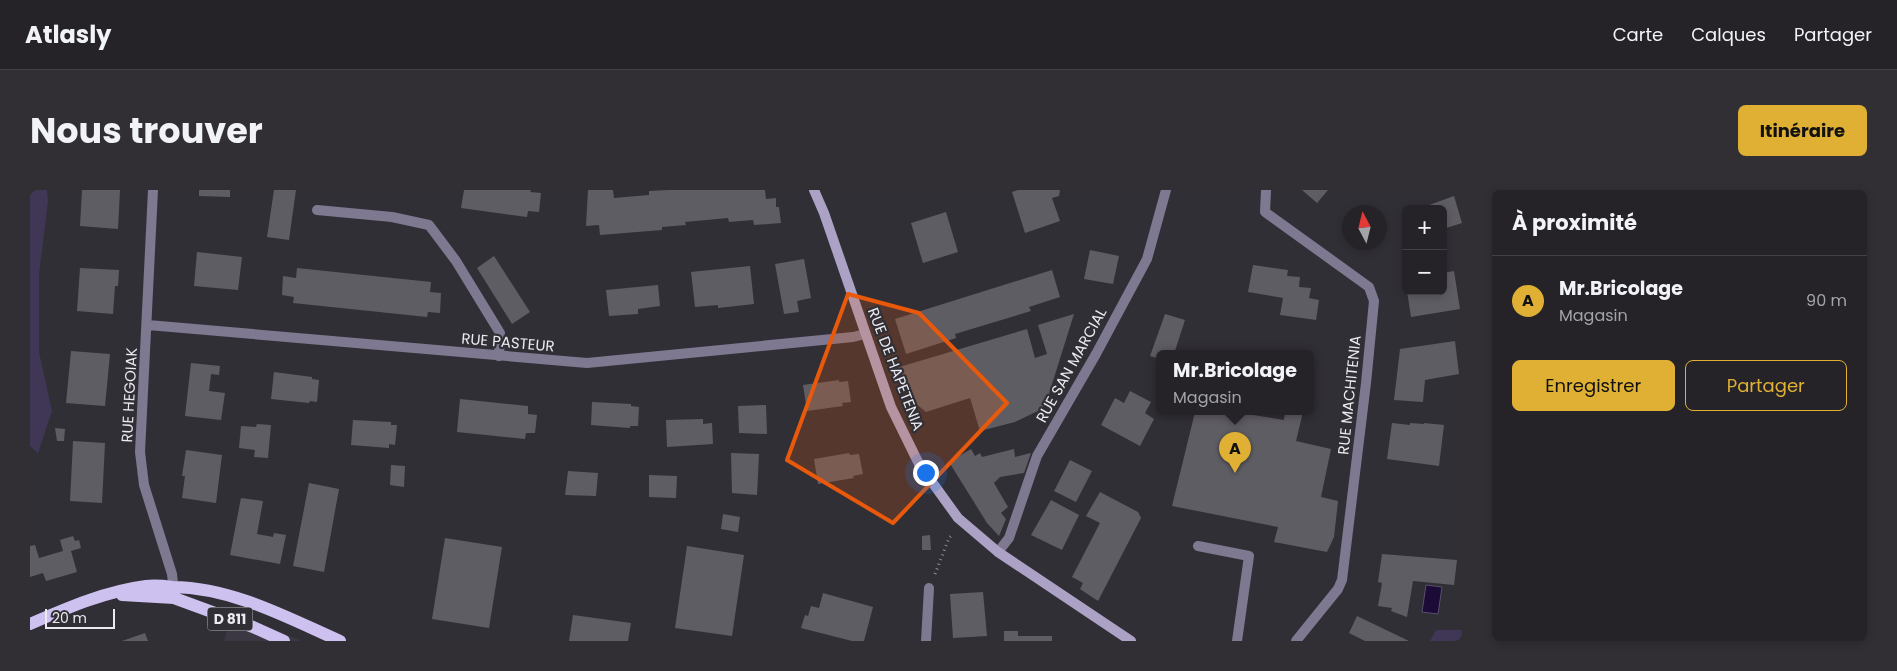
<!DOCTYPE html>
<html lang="fr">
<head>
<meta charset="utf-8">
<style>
	body { margin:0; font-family:Poppins,sans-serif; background:#312f34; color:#f1f3f6 }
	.controls { position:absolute; right:15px; top:15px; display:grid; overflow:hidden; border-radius:8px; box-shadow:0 2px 8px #0003 }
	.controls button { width:45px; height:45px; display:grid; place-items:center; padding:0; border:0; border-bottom:1px solid #424045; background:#252328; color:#f1f3f6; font:25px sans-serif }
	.compass { position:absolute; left:1312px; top:15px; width:45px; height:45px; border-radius:50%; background:#252328; box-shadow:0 2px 8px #0003; rotate:353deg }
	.scale { position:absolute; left:15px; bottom:12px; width:70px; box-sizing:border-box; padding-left:5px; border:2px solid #ebeaef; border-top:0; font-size:14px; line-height:18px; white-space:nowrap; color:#ebeaef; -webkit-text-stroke:4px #312f36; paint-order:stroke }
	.you { position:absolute; left:895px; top:282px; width:18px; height:18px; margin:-12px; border:4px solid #fff; border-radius:50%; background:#1a73e8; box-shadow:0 0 0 8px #1a73e833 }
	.badge { display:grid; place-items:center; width:32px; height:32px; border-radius:50%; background:#e0b034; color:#111; font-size:16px; font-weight:700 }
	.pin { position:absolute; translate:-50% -41px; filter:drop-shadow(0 1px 2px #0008) }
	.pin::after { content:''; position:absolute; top:26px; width:18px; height:15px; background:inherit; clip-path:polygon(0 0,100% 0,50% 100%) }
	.popup { position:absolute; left:1126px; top:160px; width:158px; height:65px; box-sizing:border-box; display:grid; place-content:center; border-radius:8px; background:#252328; filter:drop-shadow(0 1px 4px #0005); font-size:16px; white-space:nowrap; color:#a3a4a8 }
	.popup b { font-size:19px; color:#f1f3f6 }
	.popup::after { content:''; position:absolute; left:50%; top:100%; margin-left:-10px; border:10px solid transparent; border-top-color:#252328 }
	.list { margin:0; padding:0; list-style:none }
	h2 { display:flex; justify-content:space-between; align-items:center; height:65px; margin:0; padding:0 20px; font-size:21px }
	h2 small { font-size:16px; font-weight:400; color:#a3a4a8 }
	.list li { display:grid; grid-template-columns:32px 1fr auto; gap:15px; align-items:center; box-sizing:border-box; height:90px; padding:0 20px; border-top:1px solid #424045 }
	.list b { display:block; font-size:19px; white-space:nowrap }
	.list p { margin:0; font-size:16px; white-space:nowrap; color:#a3a4a8 }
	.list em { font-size:16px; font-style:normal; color:#a3a4a8 }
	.actions { display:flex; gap:10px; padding:15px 20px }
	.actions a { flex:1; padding:11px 0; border:1px solid #e0b034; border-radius:8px; text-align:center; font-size:18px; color:#e0b034 }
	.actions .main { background:#e0b034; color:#111 }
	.map { position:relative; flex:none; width:1432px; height:451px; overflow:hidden; border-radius:8px }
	header { display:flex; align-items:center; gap:30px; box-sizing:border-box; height:70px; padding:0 25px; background:#252328; border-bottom:1px solid #424045 }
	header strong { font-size:24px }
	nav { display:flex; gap:28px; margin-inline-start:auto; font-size:18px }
	.intro { display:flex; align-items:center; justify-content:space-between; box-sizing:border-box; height:120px; padding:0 30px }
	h1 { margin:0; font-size:35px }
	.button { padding:12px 22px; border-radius:8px; background:#e0b034; color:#111; font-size:18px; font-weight:700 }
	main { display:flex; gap:30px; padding:0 30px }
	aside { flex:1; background:#252328; border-radius:8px; box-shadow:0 2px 8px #0003 }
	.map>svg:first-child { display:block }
</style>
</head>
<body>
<header>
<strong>Atlasly</strong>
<nav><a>Carte</a><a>Calques</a><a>Partager</a></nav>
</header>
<div class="intro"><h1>Nous trouver</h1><a class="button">Itinéraire</a></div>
<main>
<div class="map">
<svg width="1432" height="451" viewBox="0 0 1432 451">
	<rect width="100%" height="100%" fill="#312f36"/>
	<path fill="#3b3844" d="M202,422L272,451H194Z"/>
	<path fill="#3f3755" d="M0,0H17L18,11L9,84V162L22,221L8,263L0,256Z
		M1406,440H1432V451H1400Z"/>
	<path fill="#1b0b36" stroke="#594e6e" d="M1396,395L1412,397L1408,424L1392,422Z"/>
	<path fill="#5f5d64" d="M52,0H90L88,39L50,36Z
		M169,0H200V7L169,6Z
		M244,0H266L259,50L237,47Z
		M434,0H501L500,2L511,3L509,22L498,21L497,27L431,18Z
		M558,0H583L584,8L619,5V1L638,0H735L736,9L746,8V17H749L751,33L724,35L723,30L699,32L698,28L655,32L656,35L632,37V40L570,45L569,35L556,36Z
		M988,0H1030L1029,6L1022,8L1030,31L995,43L982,2Z
		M1272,0H1298L1287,13Z
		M1424,6L1432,33L1413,39V19H1388Z
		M916,22L928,62L893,73L881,33Z
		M1060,60L1089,66L1083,94L1054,89Z
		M167,62L212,67L208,100L164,96Z
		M464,66L500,122L482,134L447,78Z
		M774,69L781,108L767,111L769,122L754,124L745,74Z
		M1223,75L1258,80L1257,86L1270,87L1269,97L1281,98L1279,108L1289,110L1286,130L1250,125L1253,108L1218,102Z
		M720,76L724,114L688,118V115L665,117L661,82Z
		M50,78L89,80L88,96H85L83,124L47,121Z
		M267,78L401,92L400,102L411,103L410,123L398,122L397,127L263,113L264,107L252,105L253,86L266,88Z
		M1022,80L1030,107L999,117L1001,121L925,144L926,148L876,164L865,129Z
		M1424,81L1430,119L1381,127L1377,101H1413V83Z
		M628,95L630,116L608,119V124L579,126L576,100Z
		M1044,124L1017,210L1012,219L985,232L950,241L940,208L896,222L879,208L866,178L997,139L1005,168L1017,164L1008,135Z
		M1135,124L1155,130L1144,164H1130V169L1120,166Z
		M1425,151L1429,184L1395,190L1393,212L1364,210L1370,159Z
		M41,161L80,164L75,216L36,213Z
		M161,173L190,176L189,185L181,184L179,201L195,203L191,230L155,226Z
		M244,182L282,187V189L289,190L287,212L280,211L279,213L241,209Z
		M809,190V192L818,191L821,212L812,213L813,216L777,221L773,195Z
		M1100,201L1121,212L1115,223L1124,229L1110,256L1071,235L1085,208L1094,213Z
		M430,209L498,216V224L507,225L505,243H496L495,249L427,242Z
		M562,212L601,214V216L609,217L608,236H600V238L561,235Z
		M736,215L737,244L709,243L708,216Z
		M1165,222H1205L1254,230L1255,222H1273L1266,251L1301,259L1291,307L1308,311L1304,347L1297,362L1244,352L1248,337L1142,316Z
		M673,229V234L682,233L683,254L637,257L636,230Z
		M323,230L361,232V235H367L365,255L359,254V258L321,255Z
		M1362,233L1380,235V233L1394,234V233L1414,235L1409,276L1357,269Z
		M227,234L241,235L238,268L224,267L225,260L209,258L211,236L226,237Z
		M25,238L35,239L34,251H27Z
		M43,251L75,253L72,313L40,311Z
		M941,259L945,266L950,263L952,267L984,259L985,267L1001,263L994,283L970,287L964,293L978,317L971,323L976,329L969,346L957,333L919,272Z
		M156,260L192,265L186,313L152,308L155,286H152Z
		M701,263L729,264L727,305L702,303Z
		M819,263L820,265L829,264L833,284L823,286L824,288L788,294L784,269Z
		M1040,270L1062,281L1046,312L1024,301Z
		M361,275L375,276L374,297L360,295Z
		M538,281L568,283L566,306L535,305Z
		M619,285L647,286L646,308L619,307Z
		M279,293L309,299L294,382L263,376Z
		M1070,302L1108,322L1111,328L1068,411L1050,399L1053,393L1042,387L1070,333L1056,326Z
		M211,308L233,311L227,344L243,347L244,343L256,345L250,374L200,365Z
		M1021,310L1049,325L1032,360L1001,345Z
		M693,324L710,327L708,342L691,339Z
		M900,345L901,360H892V346Z
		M43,346L45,351L49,350L51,358L41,361L47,382L16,391L13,383L0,387V356L5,355L9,368L33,361L30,350Z
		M415,348L472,357L459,438L402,429Z
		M657,356L714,365L702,446L645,438Z
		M1352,364L1427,370L1424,395L1383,391L1377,427L1361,421L1362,418L1348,416L1352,393L1348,392Z
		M953,402L957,446L923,448L920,404Z
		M793,403L843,417L834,451H822L771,438L775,425L778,426L781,416L789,418Z
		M543,425L601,433L598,451H539Z
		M1327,426L1379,451H1335L1319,443Z
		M974,441H988V446H1022V451H974Z
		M115,443L118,451H92Z"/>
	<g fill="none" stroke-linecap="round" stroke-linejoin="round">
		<path stroke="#8e8c92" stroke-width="3" stroke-dasharray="1 4" stroke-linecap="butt" d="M905,384L919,348L923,344"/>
		<path stroke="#7e7990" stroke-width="10" d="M287,20L362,27L399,35L426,71L470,143L469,166
			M1168,356L1219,366L1207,451
			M896,451L899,398"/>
		<path stroke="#7e7990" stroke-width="10" d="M123,0L110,262L114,295L142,384L144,402
			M1236,0L1235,22L1339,97L1344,111L1336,193L1312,390L1308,399L1266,451
			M118,135L557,173L823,147L835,144
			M968,362L979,348L1007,266L1066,164L1117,69L1136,0"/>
		<path stroke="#aba2c6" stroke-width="10" d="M784,0L794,23L861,217L889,274L928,328L968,362L1101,451"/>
		<path stroke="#cdc1f0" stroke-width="12" d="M92,405L144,408L223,437L254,451
			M0,434C37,418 76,401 116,396C125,395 135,396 143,397C203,398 256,427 310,451"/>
	</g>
	<path fill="#e8590c" fill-opacity="0.2" stroke="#e8590c" stroke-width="4" stroke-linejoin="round" d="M818,104L889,123L977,213L863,333L757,270Z"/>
	<g text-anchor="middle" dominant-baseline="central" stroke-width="4.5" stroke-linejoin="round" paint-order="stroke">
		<rect fill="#312f36" stroke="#b3b2b8" stroke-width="1" x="177.5" y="417.5" width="45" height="23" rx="4"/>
		<g font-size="14" font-weight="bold" fill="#ebeaef">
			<text x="200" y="429">D 811</text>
		</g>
		<g font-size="15" fill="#ebeaef" stroke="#312f36">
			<text transform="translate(478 152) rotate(5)">RUE PASTEUR</text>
			<text transform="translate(1041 175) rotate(-61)">RUE SAN MARCIAL</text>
			<text transform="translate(866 179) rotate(69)">RUE DE HAPETENIA</text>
			<text transform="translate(99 205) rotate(-87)">RUE HEGOIAK</text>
			<text transform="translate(1319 205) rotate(-84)">RUE MACHITENIA</text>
		</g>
	</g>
</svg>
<div class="controls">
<button>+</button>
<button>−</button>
</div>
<svg class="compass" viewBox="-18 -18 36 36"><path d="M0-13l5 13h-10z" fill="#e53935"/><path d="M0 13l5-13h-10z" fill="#a3a4a8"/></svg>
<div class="scale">20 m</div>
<div class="you"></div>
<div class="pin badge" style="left:1205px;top:283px">A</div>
<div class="popup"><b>Mr.Bricolage</b>Magasin</div>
</div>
<aside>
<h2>À proximité<small></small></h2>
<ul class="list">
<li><span class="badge">A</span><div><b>Mr.Bricolage</b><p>Magasin</p></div><em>90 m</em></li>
</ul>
<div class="actions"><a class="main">Enregistrer</a><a>Partager</a></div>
</aside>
</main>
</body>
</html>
